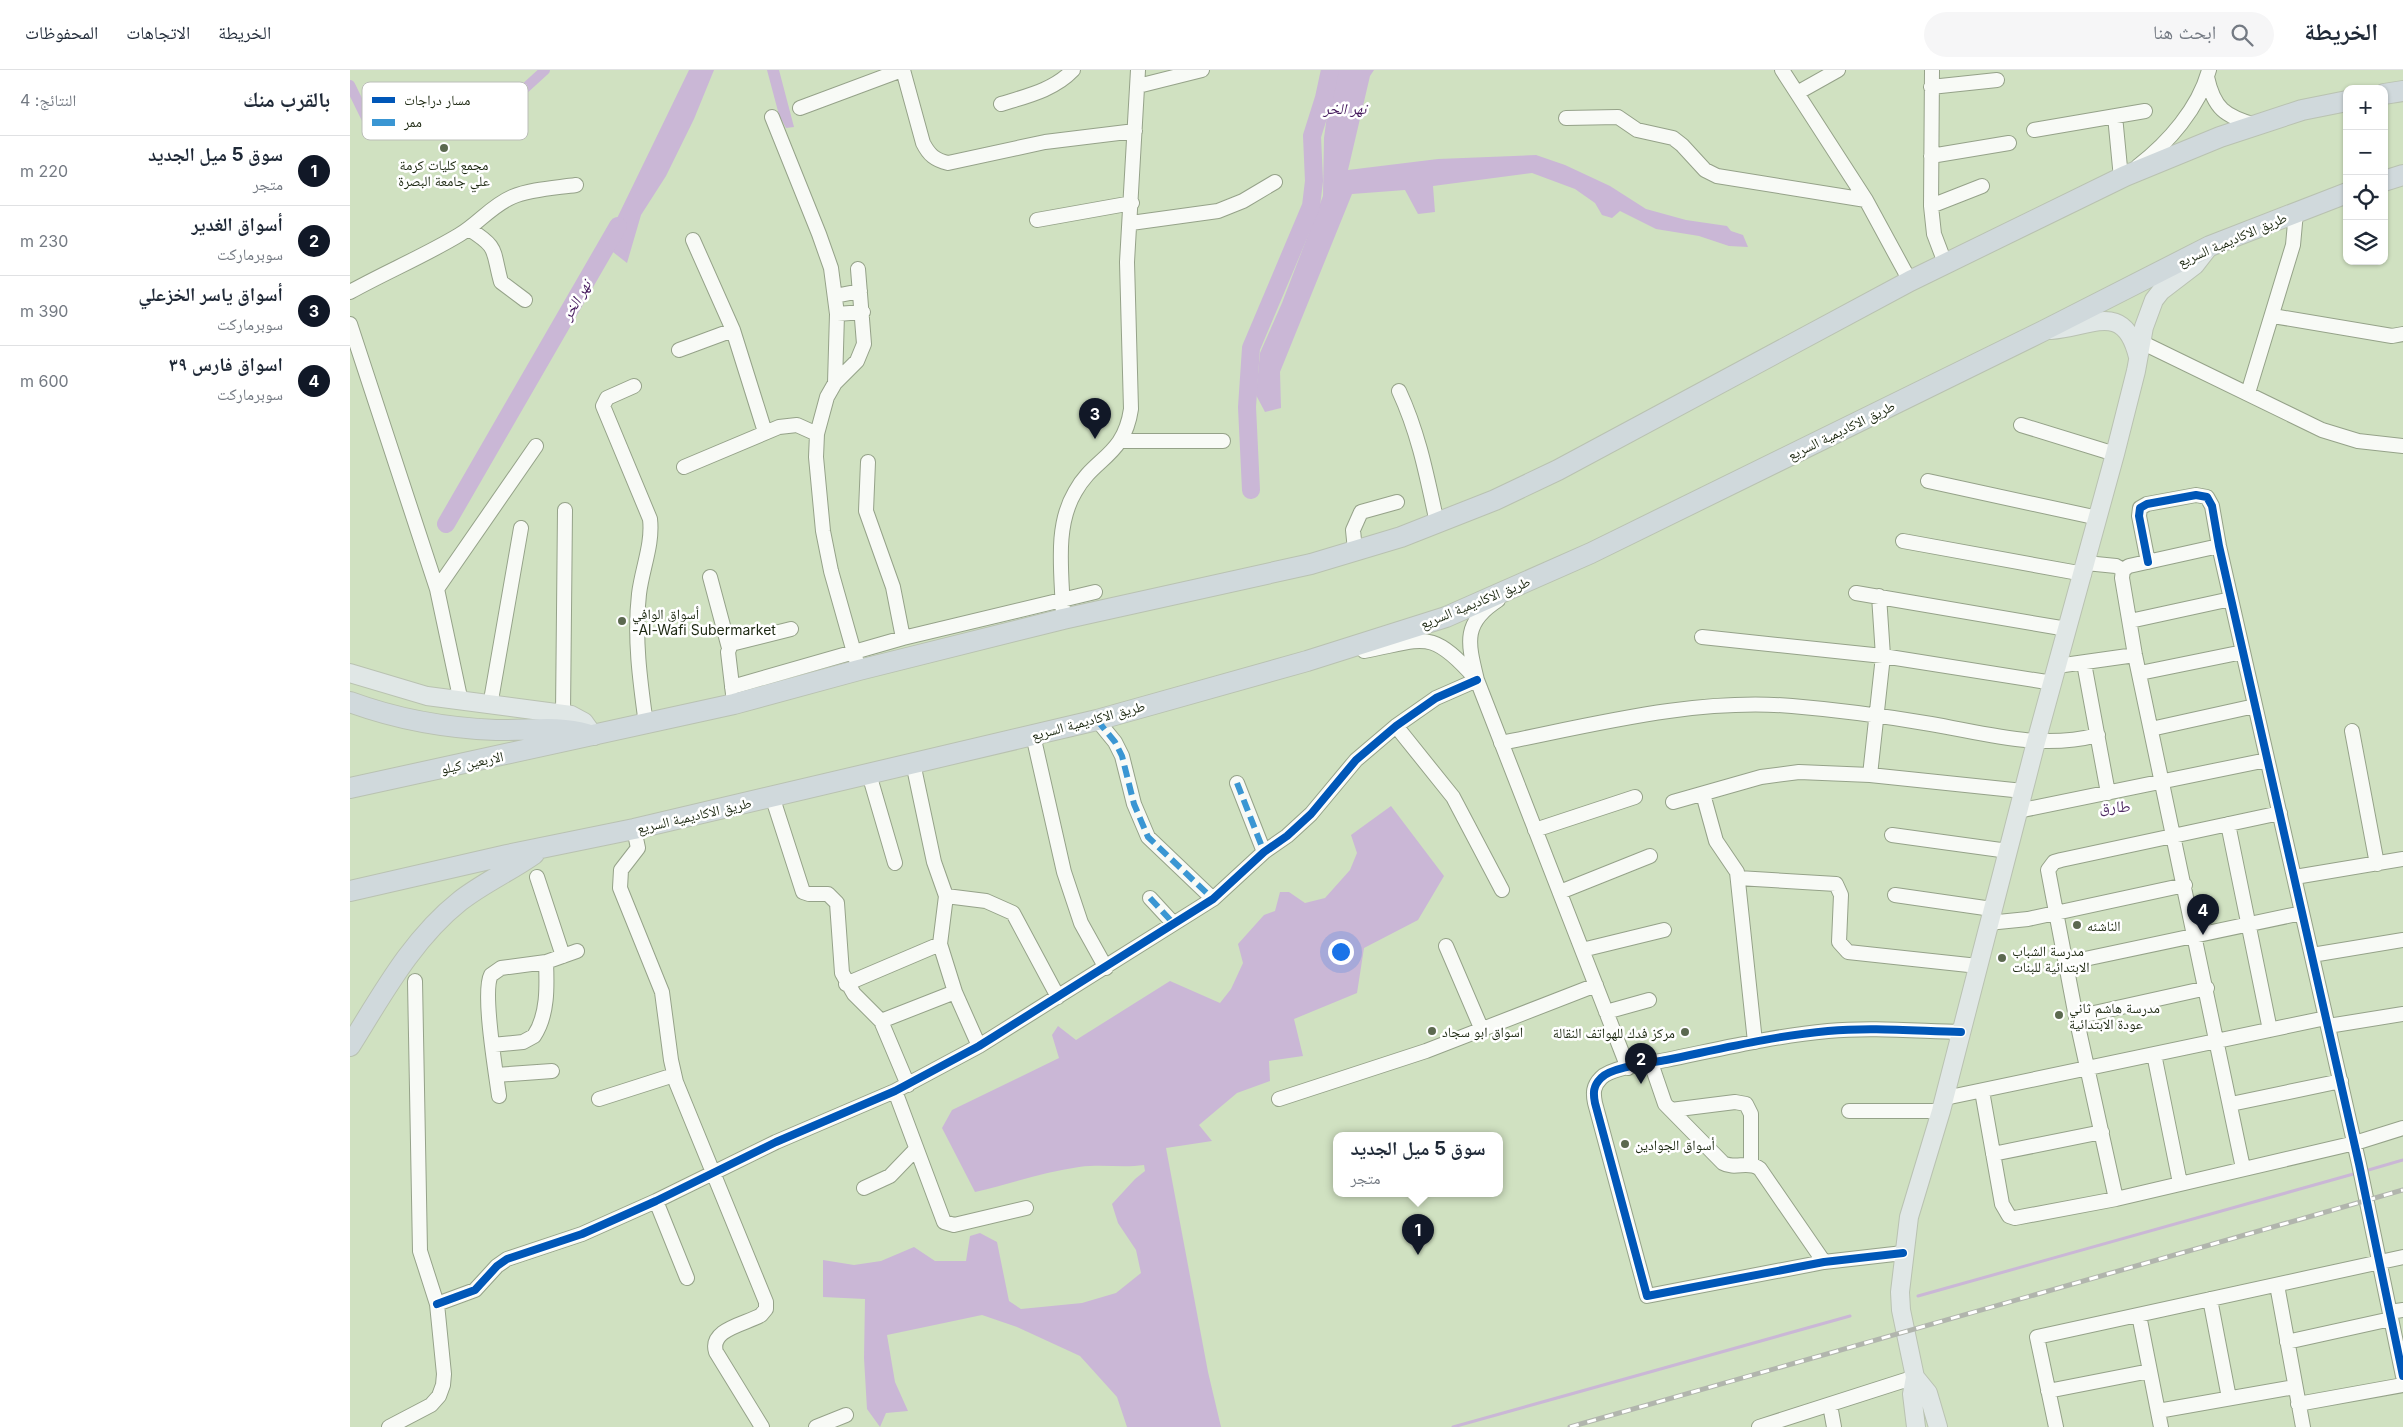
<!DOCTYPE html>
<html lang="ar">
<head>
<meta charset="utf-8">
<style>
	body { margin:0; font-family:Inter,"Noto Naskh Arabic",sans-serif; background:#f6f6f7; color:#1f2937; direction:rtl }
	.controls { position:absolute; right:15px; top:15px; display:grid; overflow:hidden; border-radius:10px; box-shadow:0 1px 4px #0004 }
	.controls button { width:45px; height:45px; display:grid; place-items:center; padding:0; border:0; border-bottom:1px solid #e0e1e3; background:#fff; color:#1f2937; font:25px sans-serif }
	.you { position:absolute; left:990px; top:881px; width:18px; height:18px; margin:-12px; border:4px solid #fff; border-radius:50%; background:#1a73e8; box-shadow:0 0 0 8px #1a73e833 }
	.badge { display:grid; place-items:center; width:32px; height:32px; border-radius:50%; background:#111827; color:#fff; font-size:16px; font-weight:700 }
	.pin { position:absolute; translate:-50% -41px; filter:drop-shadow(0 1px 2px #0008) }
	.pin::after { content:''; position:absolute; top:26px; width:18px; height:15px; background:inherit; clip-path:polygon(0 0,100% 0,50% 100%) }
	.popup { position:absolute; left:983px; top:1062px; width:170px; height:65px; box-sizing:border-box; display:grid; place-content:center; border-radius:10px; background:#fff; filter:drop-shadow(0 1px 4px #0005); font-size:16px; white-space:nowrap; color:#747a83 }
	.popup b { font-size:19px; color:#1f2937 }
	.popup::after { content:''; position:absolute; left:50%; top:100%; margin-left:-10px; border:10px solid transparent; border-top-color:#fff }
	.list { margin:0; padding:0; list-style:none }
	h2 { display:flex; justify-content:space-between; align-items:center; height:65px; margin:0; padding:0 20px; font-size:21px }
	h2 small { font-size:16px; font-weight:400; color:#747a83 }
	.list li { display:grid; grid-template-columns:32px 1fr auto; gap:15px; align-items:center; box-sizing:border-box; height:70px; padding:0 20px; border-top:1px solid #e0e1e3 }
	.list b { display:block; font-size:19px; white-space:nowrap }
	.list p { margin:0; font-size:16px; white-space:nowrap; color:#747a83 }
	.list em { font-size:16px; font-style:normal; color:#747a83 }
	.icon { flex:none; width:28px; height:28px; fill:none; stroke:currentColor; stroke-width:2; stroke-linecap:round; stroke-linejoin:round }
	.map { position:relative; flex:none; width:2053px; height:1357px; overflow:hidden; direction:ltr }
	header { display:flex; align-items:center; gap:30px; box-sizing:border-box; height:70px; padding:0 25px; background:#fff; border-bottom:1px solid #e0e1e3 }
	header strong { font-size:24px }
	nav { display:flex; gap:28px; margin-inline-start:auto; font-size:18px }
	.search { width:350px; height:45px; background:#f6f6f7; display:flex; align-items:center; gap:12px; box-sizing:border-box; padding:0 18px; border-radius:28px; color:#747a83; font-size:19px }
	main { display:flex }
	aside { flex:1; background:#fff }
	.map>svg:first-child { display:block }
</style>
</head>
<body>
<header>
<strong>الخريطة</strong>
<div class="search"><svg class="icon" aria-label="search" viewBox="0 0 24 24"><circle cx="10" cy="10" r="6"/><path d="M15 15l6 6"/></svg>ابحث هنا</div>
<nav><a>الخريطة</a><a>الاتجاهات</a><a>المحفوظات</a></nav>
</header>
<main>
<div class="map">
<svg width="2053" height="1357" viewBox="0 0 2053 1357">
	<rect width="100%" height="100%" fill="#d0e1c1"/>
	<path fill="#cab7d6" d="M339,0H364L344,49L316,106L291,145L277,193L254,175Z
		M417,0H429L444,57L436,58L429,45Z
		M988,0H1024L1020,6L998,100L1088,89L1186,85L1215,95L1260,116L1296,139L1336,150L1377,156L1381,161L1393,165L1398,177L1379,176L1349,166L1306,159L1270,141L1262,148L1252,145L1245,133L1225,119L1182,103L1083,116L1085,142L1068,144L1055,120L1002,124L930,302L931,338L915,342L906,325L910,283L932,233L973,126L974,68L978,38Z
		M1041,736L1094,806L1068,850L1014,878L1007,923L944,949L953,986L919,991L920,1011L887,1023L849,1055L862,1071L816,1078L858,1302L871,1357H777L767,1327L730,1286L667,1257L632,1245L537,1265L545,1312L558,1341L536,1343L530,1357L517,1339L514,1288L515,1229L473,1227V1190L504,1195L531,1191L564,1177L585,1191H616L620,1166L630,1163L647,1172L659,1231L671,1239L732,1233L766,1223L791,1203L786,1180L768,1153L762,1134L785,1109L795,1101L794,1095C773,1098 752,1094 729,1097C694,1102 659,1114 625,1122L592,1058L602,1040L709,988L702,965L708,956L726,970L820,911L870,933L881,919L893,893L888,874L914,845L925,841L930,822H939L955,833L975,828L1000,800L1007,783L1001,765Z"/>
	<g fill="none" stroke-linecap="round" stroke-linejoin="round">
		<path stroke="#cab7d6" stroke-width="3" d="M2015,1101L2053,1090
			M1568,1226L2007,1103
			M1103,1357L1500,1246"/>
		<path stroke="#cab7d6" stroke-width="10" d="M0,15L23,62L85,55L150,41L195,0"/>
		<path stroke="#cab7d6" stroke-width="18" d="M901,420L897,337L901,278L961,136L964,111L962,66L974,28L980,0
			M96,454L268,156"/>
		<g stroke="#95a289" stroke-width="16">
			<path id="minor" d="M553,0L573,73C579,85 585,90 598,93L695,72L785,61
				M1432,0L1516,130L1560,211
				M1582,0L1581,136L1584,164L1595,193
				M1857,7C1864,39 1875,46 1905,55
				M788,16L852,0
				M1581,17L1647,10
				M1447,23L1488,0
				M651,34C677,26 704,20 723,0
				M450,38L552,0
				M1765,46L1771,108
				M422,47L469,164L481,198L487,244L485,313
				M1216,48L1268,47L1287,60L1323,68L1332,75L1355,100L1367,106L1516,130
				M1684,60L1795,41
				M1581,86L1659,73
				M1788,96C1818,73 1849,38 1859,0
				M1581,136L1632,116
				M687,150L782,133
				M781,153L868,141L893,131L925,112
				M119,159C149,178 142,179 151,212L175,230
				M343,170L383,260L415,362
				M508,199L514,274L507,291L485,313L477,327L467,364L466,387L473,461L481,501L509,600
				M0,222C36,202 74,186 109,165C128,154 141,136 162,127C181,119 205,118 226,115
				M485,226L510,221
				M487,244L513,242
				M1923,246L2042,266L2053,264
				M0,254L87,519L111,632
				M1791,272L1972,360L2008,371L2053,376
				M329,280L383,260
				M284,316L257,328L253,336L300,449C303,474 292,499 289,524C284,567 290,611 296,654
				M1049,321C1069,364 1077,407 1087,453
				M1898,323L1943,175L1946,142
				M1671,355L1765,384
				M771,371H873
				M518,392L516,441L543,517L553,568
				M334,397L429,357L447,355L467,364
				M1578,411L1748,448
				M1553,471L1734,504
				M1869,476L1779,496L1773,500L1772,508L1785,585L1893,1098
				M1005,480L1003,460L1011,442L1047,432
				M1798,492L1789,446L1790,438L1797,434L1846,425L1857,427L1862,436L1869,476L2009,1094L2053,1306
				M1736,493L1766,496L1773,500
				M360,507L379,578
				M87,519L186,376
				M1506,523L1717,559
				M1148,530C1112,553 1118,573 1127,610L1278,998
				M713,549C713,508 703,459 725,422C744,387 774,387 781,339L777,192L788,0
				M1780,551L1881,529
				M1352,567L1533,586L1703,613
				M1014,581C1074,570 1080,557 1125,608
				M1734,593L1758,723
				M1707,596L1785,585
				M1790,603L1893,582
				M382,617L553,568L745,522
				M383,624L378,582L381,574L441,559
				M140,636L171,458
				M213,643L215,440
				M747,650L765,672L772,686L784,734L798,767L863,829
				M1046,656L1103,727L1152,820
				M1801,659L1905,636
				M2002,661L2027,794
				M683,665L714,802L731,853L756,898
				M1151,673C1246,654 1345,628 1442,636C1489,640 1535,646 1581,654C1638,664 1690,680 1748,665
				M563,693L584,792L596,826L590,874L605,922L629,976
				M519,704L545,793
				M1520,705L1533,586L1529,526
				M887,713L914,782
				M1353,724L1366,771L1387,802L1405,972
				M422,726L453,822L459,824H478L487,833L492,903L504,924L531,951L558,1015
				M1323,732L1411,707L1449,702L1520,705L1673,721
				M1668,741L1917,690
				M1878,754L1920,960
				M284,759L288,778L271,800L270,818L312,922L321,990L326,1012L416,1232V1239L411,1245C396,1254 359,1259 366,1282L412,1357
				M1185,760L1285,727
				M1542,765L1658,781
				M187,807L213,886
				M1945,807L2053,789
				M1388,808L1486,814L1491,825L1489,872L1498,882L1628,896
				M1210,822L1300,786
				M1545,825L1642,839
				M596,826L636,831L663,843L708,927
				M800,828L823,853
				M1638,853L1678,849L1835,815
				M1096,876L1132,960
				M1232,880L1314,860
				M1962,885L2053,870
				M1716,893L1952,843
				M496,914L590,874
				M1256,942L1299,930
				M1726,947L1857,918
				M531,951L605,922
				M1978,956L2053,944
				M142,975L173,972L184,966C198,945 197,916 196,892
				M1804,984L1830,1113
				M1301,993L1315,1034L1373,1093C1385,1100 1399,1090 1410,1099L1474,1192
				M146,1005L202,1001
				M545,1021L594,1152L604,1155L676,1138
				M1632,1021L1652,1134L1659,1146L1665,1148L1766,1129L2005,1073L2053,1058
				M149,1026C146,1003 132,922 141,905L151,898L196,892L227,881
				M1595,1028L1976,948
				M249,1029L324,1005
				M929,1029L1076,981L1246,915
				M1881,1034L1991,1011
				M1321,1040L1385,1032L1396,1034L1401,1044V1094
				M1499,1041H1591
				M1643,1084L1752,1062
				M514,1118L540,1106L566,1079
				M1766,1129L1726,947L1698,800L1704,792L1711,790L1930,743
				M306,1131L337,1208
				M1553,1183L1474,1192L1297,1226L1245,1033C1243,1023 1243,1016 1251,1008C1261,997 1300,993 1316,990C1370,979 1423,966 1478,961C1522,957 1567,961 1611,962
				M1927,1215L1953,1357
				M1860,1229L1879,1328
				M87,1234L125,1220L147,1196L157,1189L232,1164L306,1131L426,1072L545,1021L629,976L863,829L914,782L937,766L961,744L1006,690L1046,656L1086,628L1127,610
				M2040,1242L2053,1240
				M1789,1245L1811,1357
				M1937,1272L2041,1249
				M1698,1321L1800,1301
				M1948,1334L2053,1315
				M1480,1335L1484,1357
				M1808,1341L1945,1317
				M39,1357L81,1335L89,1326L93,1315L94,1304L87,1234L70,1181L65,911
				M466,1357L496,1345
				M1409,1357L1565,1307
				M1706,1357L1687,1267L2053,1187"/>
		</g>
		<g stroke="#b9c2b1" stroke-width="20">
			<path id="major" d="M1701,260C1740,258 1774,229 1788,287
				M0,603L77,626L221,645L234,652L244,666
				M1565,1307L1578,1323L1588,1357
				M1566,1357L1562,1324L1565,1307L1551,1240L1550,1222L1559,1147L1591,1041L1686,672L1765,384L1786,301L1794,257L1804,230L1811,221L1845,195L1859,177"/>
		</g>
		<g stroke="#b9c2b1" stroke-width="22">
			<path id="highway" d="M2034,24L2053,21
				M2034,111L2053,105
				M0,632C46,649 98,658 146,660C177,661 207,655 237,664
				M0,718L384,634L509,600L713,549L961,494L1051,467L1145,430L1208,400L1560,211L1775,106L1870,67L1952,40L1997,31
				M0,821L157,785L284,759L747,650L957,591L1096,547L1241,483L1693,261L1860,176L1997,123
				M0,976C32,925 62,869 110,831C133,813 160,801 184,784"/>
		</g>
		<use href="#minor" stroke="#f8faf6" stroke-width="14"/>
		<use href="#major" stroke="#e0e7e6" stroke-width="18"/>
		<use href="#highway" stroke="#d0d9dc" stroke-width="20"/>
		<g stroke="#b1b5ad" stroke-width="5">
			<path id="rail" d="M1220,1357L2053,1120"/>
		</g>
		<use href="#rail" stroke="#fff" stroke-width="3" stroke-dasharray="9" stroke-linecap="butt"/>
		<path stroke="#3a96d3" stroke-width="6" stroke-dasharray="12 6" stroke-linecap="butt" d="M747,650L765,672L772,686L784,734L798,767L863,829
			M887,713L914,782
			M800,828L823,853"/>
		<g stroke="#fff" stroke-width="11">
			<path id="cycleway" d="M1798,492L1789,446L1790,438L1797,434L1846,425L1857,427L1862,436L1869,476L2009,1094L2053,1306
				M1553,1183L1474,1192L1297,1226L1245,1033C1243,1023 1243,1016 1251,1008C1261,997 1300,993 1316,990C1370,979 1423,966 1478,961C1522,957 1567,961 1611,962
				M87,1234L125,1220L147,1196L157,1189L232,1164L306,1131L426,1072L545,1021L629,976L863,829L914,782L937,766L961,744L1006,690L1046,656L1086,628L1127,610"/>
		</g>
		<use href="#cycleway" stroke="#0057b8" stroke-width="8"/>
	</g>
	<g fill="#5b694f" stroke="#fff" stroke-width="2">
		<circle cx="94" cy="78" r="5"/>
		<circle cx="272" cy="551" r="5"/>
		<circle cx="1727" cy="855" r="5"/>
		<circle cx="1652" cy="888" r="5"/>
		<circle cx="1709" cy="945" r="5"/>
		<circle cx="1082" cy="961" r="5"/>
		<circle cx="1335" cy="962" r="5"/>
		<circle cx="1275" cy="1074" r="5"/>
	</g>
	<g text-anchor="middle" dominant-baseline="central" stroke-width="5" stroke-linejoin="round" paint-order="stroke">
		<g font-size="14" fill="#1c2811" stroke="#fff" text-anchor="start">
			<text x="94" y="94" text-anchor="middle">مجمع كليات كرمة<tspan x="94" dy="16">علي جامعة البصرة</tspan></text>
			<text x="282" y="543">أسواق الوافي<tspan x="282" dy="16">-Al-Wafi Subermarket</tspan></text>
			<text x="1737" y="855">الناشئه</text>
			<text x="1662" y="880">مدرسة الشباب<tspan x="1662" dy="16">الابتدائية للبنات</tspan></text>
			<text x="1719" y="937">مدرسة هاشم ثاني<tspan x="1719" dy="16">عودة الابتدائية</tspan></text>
			<text x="1092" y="961">اسواق ابو سجاد</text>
			<text x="1325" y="962" text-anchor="end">مركز فدك للهواتف النقالة</text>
			<text x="1285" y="1074">أسواق الجوادين</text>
		</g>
		<g font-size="14" fill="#1c2811" stroke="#fff">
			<text transform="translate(1882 169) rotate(-23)">طريق الاكاديمية السريع</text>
			<text transform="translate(1491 360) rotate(-26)">طريق الاكاديمية السريع</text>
			<text transform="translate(1125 532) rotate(-22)">طريق الاكاديمية السريع</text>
			<text transform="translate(738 650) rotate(-15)">طريق الاكاديمية السريع</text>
			<text transform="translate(122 692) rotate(-12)">الاربعين كيلو</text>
			<text transform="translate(344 745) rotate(-13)">طريق الاكاديمية السريع</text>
		</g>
		<g font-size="15" font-style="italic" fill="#44185c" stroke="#fff">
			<text x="995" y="38">نهر الخر</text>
			<text transform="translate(226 230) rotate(-60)">نهر الخر</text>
		</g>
		<g font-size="16" fill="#4e2b63" stroke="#fff">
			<text x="1765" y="736">طارق</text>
		</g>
	</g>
	<rect x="12" y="12" width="166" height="58" rx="8" fill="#fff" stroke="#bbbeb8" stroke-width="1"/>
	<rect x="22" y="27" width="23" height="6" fill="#0057b8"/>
	<rect x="22" y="49" width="23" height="7" fill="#3a96d3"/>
	<g font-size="14" fill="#1c2811">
		<text x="54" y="35">مسار دراجات</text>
		<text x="54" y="57">ممر</text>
	</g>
</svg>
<div class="controls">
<button>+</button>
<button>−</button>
<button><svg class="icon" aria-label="locate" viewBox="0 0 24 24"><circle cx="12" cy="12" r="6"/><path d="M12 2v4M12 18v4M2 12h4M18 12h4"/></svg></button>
<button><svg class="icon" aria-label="layers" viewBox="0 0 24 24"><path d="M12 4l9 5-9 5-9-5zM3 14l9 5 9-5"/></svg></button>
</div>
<div class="you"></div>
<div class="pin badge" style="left:1068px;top:1185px">1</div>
<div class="popup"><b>سوق 5 ميل الجديد</b>متجر</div>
<div class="pin badge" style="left:1291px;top:1014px">2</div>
<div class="pin badge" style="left:745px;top:369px">3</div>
<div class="pin badge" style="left:1853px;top:865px">4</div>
</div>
<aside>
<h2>بالقرب منك<small>النتائج: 4</small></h2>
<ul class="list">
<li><span class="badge">1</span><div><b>سوق 5 ميل الجديد</b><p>متجر</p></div><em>220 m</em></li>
<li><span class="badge">2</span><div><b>أسواق الغدير</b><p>سوبرماركت</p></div><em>230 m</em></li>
<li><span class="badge">3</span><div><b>أسواق ياسر الخزعلي</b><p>سوبرماركت</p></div><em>390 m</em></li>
<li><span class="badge">4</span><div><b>اسواق فارس ٣٩</b><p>سوبرماركت</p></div><em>600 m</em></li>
</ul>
</aside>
</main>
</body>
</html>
